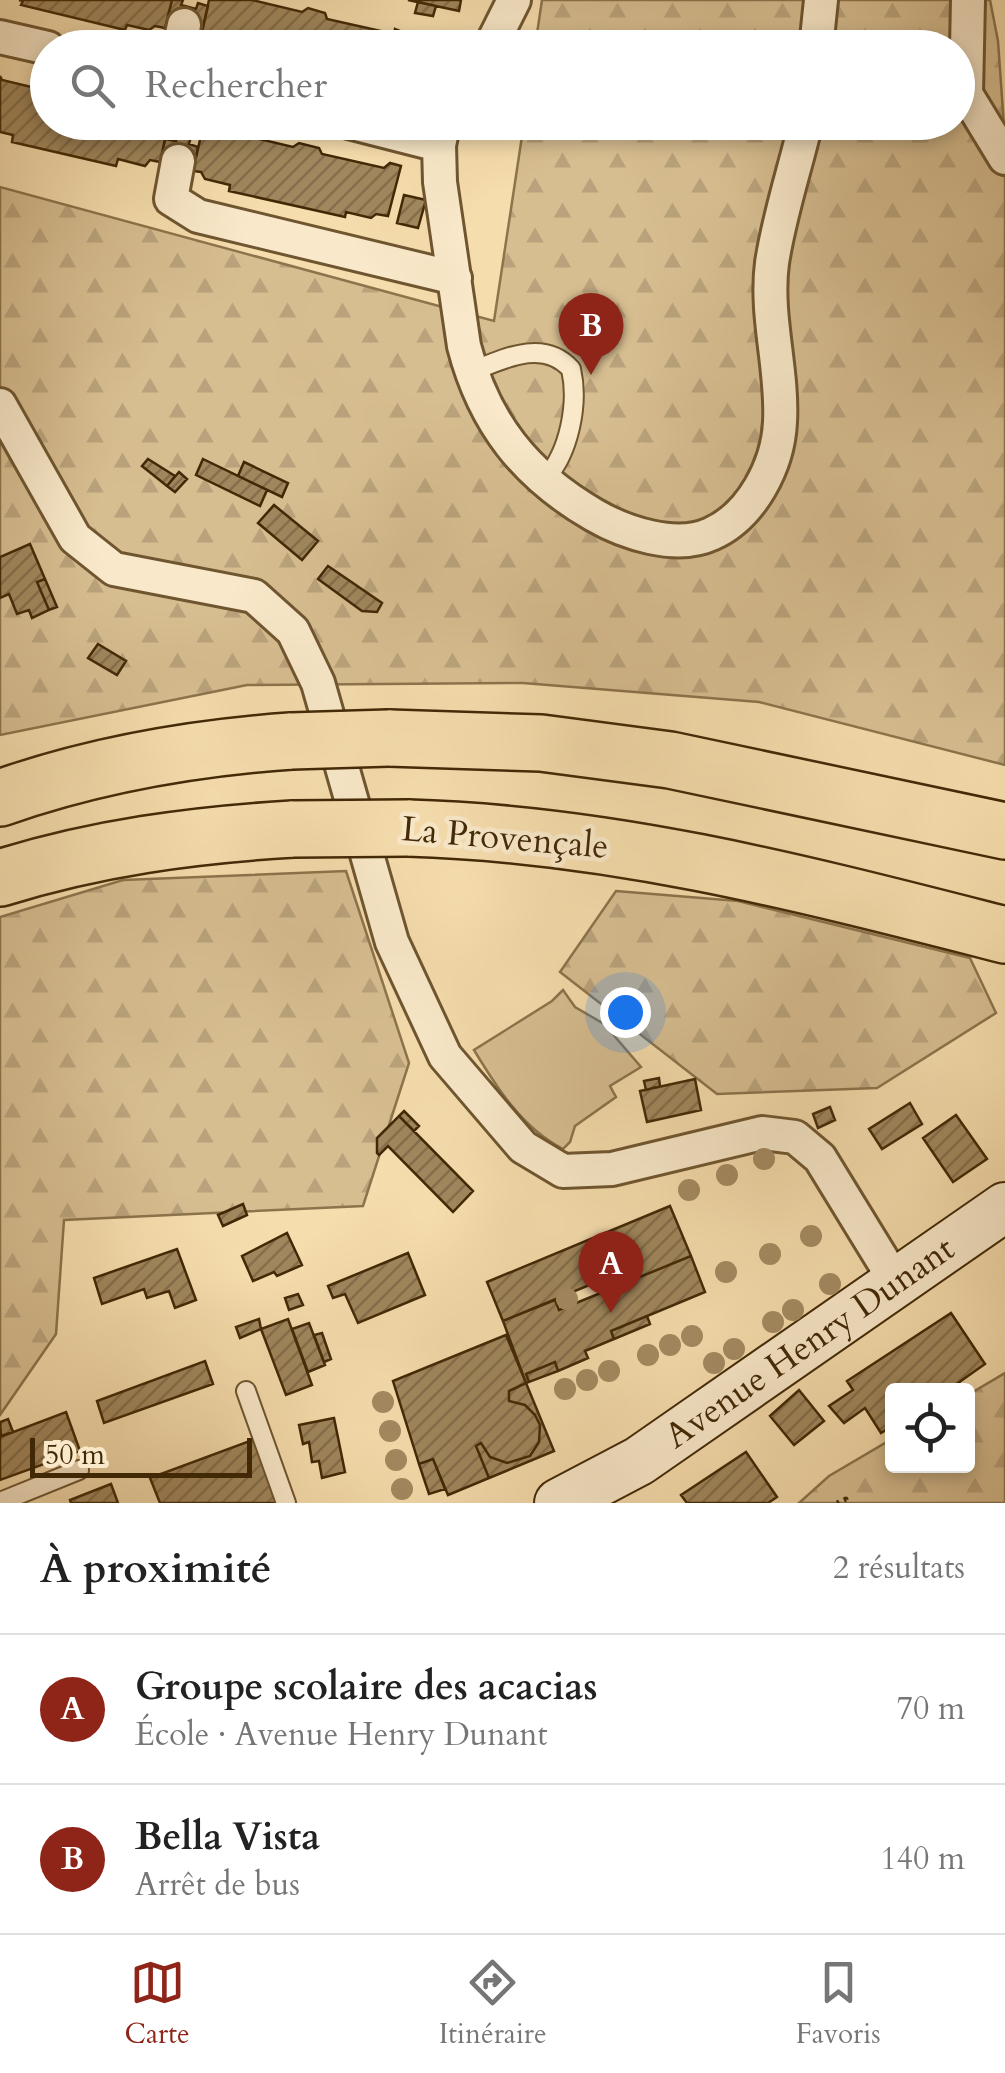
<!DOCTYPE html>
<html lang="fr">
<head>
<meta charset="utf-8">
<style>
	body { margin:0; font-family:Cardo,serif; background:#f6f6f6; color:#222 }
	.controls { position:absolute; right:30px; bottom:30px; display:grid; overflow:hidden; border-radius:10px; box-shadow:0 5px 15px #0003 }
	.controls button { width:90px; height:90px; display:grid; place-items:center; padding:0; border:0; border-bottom:2px solid #e0e0e0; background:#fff; color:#222; font:50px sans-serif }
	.scale { position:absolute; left:30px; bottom:25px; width:222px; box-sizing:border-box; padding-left:10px; border:5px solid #422906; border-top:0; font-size:28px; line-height:35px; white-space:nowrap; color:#422906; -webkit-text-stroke:8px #f9e9ca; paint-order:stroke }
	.you { position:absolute; left:625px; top:1012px; width:35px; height:35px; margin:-25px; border:8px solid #fff; border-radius:50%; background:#1a73e8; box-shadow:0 0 0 15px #1a73e833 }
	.badge { display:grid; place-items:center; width:65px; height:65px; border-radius:50%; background:#8f2418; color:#fff; font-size:32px; font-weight:700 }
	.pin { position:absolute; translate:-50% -82px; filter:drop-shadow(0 2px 5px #0008) }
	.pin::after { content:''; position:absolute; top:52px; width:35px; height:30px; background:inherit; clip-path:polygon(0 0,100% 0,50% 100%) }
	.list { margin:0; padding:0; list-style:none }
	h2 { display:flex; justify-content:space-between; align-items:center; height:130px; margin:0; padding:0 40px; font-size:42px }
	h2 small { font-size:32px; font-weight:400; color:#767676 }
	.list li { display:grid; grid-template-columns:65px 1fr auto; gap:30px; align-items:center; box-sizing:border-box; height:150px; padding:0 40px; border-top:2px solid #e0e0e0 }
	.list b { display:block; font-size:38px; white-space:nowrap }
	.list p { margin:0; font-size:32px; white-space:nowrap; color:#767676 }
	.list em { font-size:32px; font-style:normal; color:#767676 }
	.icon { flex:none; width:55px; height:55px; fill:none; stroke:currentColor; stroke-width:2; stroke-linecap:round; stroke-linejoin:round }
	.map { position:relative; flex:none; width:1005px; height:1503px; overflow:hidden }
	.search { position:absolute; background:#fff; box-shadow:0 5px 15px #0003; left:30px; right:30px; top:30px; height:110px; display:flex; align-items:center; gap:25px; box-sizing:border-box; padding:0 35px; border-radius:55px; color:#767676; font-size:38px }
	.sheet { height:430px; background:#fff }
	nav { display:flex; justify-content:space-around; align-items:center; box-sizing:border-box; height:140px; border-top:2px solid #e0e0e0; background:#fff; font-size:28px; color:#767676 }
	nav a { display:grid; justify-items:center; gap:5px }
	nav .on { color:#8f2418 }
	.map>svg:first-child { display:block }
</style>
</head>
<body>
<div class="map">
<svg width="1005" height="1503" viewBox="0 0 1005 1503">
	<defs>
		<pattern id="forest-firs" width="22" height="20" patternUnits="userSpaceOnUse" patternTransform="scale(2.5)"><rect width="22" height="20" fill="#d7be91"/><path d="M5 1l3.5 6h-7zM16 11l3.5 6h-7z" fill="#baa37c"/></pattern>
		<pattern id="building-hatch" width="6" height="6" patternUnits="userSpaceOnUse" patternTransform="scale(2.5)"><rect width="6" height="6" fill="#a0875d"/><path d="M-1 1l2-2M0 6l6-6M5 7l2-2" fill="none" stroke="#846e4b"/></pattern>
	</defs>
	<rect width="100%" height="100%" fill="#f6ddad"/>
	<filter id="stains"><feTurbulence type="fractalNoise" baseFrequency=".002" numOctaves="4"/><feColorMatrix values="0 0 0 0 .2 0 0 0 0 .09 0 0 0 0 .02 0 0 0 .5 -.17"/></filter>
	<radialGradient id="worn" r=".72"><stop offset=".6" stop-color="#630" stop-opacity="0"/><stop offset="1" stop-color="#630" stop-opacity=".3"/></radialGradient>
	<path fill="url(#forest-firs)" stroke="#8c744c" stroke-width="2.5" d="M542,0H990L998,41L1005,140V765L759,702L523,683L247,685L0,735V187L494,321L524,123L958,122V48L535,47Z
		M346,871L409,1063L363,1206L64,1220L56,1334L0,1415V917L123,880Z
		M616,891L738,901L970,958L996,1013L877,1088L717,1094L560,972Z
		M1005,1373V1503H799L829,1476L892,1439V1466H968V1395Z"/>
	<path fill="#d7be91" stroke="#8c744c" stroke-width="2.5" d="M563,990L575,1007L604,1024L641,1067L610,1086L616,1097L575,1126L570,1142L563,1149C522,1128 497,1088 474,1050L552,1001Z"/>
	<path fill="url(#building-hatch)" stroke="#422906" stroke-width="2.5" d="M19,0H172L165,28L155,26L149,30L127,25L125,30L21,5L23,1Z
		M172,0H183L181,5L196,9L198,3L208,6L201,36L165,28Z
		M209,0H252L302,12L308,8L325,13L327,19L394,34L395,29L405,33L402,48L215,46L211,39L201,36Z
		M408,0H461L459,11Z
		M418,2L436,6L433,16L415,13Z
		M0,76L2,80L48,91V122H169L160,162L150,160L145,166L118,159L116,166L12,142L13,135L0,132Z
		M204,122L214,123L217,129L293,147L299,143L319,148L322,154L384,168L390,163L401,166L388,216L376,214L371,218L346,212L345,217L229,191L230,185L205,179L201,172L193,171Z
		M178,134L191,137L189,144L198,147L193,171L160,162L165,139L176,141Z
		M404,195L426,200L418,228L397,223Z
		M148,459L175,476L167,486L142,466Z
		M203,459L267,490L260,506L196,475Z
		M244,462L288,483L282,497L238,476Z
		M179,472L187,479L175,492L167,486Z
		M274,505L318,541L302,560L258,523Z
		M30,544L45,579L37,582L49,610L32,618L29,610L17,614L9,594L0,598V557Z
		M328,566L382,603L377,612L362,611L318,579Z
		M45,579L57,607L49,610L37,582Z
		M98,644L126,661L117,675L88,658Z
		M659,1078L660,1086L646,1090L644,1081Z
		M695,1079L701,1110L647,1122L640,1091Z
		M910,1103L922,1124L882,1149L869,1129Z
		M830,1107L835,1120L818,1128L813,1114Z
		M404,1111L419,1126L414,1131L399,1116Z
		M956,1115L987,1159L953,1182L923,1138Z
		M399,1116L473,1191L453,1212L388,1146L379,1155L377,1153V1138Z
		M243,1204L247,1215L223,1226L218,1215Z
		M670,1206L691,1256L640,1277L635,1266L503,1321L487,1282Z
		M287,1233L302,1265L277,1276L274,1272L253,1281L242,1256Z
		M177,1249L196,1300L175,1308L169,1291L147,1298L144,1289L102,1304L94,1278Z
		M408,1253L425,1295L358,1323L345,1294L333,1298L328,1286Z
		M691,1256L705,1292L611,1331L614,1339L585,1351L588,1358L558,1371L555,1362L526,1374L529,1382L526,1383L503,1321L555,1300L559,1310Z
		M298,1294L303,1305L289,1310L285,1298Z
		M951,1313L985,1364L958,1383L963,1390H892V1426L881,1433L865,1408L844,1423L829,1406L853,1390L847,1381Z
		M647,1316L650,1324L614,1339L611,1331Z
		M259,1319L261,1329L240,1338L236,1327Z
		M288,1319L312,1385L286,1395L261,1329Z
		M309,1323L325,1365L308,1372L292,1329Z
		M322,1333L331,1359L324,1362L314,1335Z
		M506,1335L526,1383L509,1391V1401L525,1405L535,1415L540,1425L539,1442L530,1456L507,1463L490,1457L481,1443L476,1446L489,1478L448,1495L433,1459L419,1464L393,1381Z
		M205,1361L213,1384L104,1423L97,1401Z
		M555,1362L558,1371L529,1382L526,1374Z
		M526,1383L554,1451L489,1478L476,1446L481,1443L490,1457L507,1463L530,1456L539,1442L540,1425L535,1415L525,1405L509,1401V1391Z
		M799,1390L824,1421L794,1445L770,1416Z
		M66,1412L80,1451L0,1480V1437Z
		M334,1418L345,1472L322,1478L319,1461L312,1462L309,1442L303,1444L299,1425Z
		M8,1419L13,1432L1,1436L0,1422Z
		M255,1439L278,1503H160L150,1478Z
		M746,1452L777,1497L768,1503H687L681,1495Z
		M433,1459L445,1489L429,1494L419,1464Z
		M111,1484L118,1503H71L70,1500Z"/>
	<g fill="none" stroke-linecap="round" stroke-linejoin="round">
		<g stroke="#6f5630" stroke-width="22">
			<path id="lane" d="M471,372C503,359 543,338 571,369C579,404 569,453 545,479
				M246,1391L286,1503
				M0,1502L79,1470"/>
		</g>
		<g stroke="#6f5630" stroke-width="38">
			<path id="street" d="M968,0L966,94L1005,158
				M0,37L48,48
				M179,48L184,25
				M490,48L514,0
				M816,48L821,0
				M349,122L439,145
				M444,122L439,145L440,182L464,346C484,423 525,475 594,515C625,533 676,550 711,534C752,516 778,465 780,422C783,370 765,316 772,263C779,216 795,169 806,122
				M178,161L171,199L198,216L455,278
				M0,405L75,538L114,569L254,596L293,631L318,683L392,942L445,1056L523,1147L563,1171L612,1169L762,1133L795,1137L820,1158L896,1282"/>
		</g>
		<g stroke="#422906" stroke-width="52">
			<g id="secondary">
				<path id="s1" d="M559,1503L639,1461L1005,1207"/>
			</g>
		</g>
		<g stroke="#422906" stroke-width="60">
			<path id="highway" d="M389,738L541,743L670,760L1005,831
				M0,798C94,765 192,748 291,741
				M408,828C616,834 805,884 1005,935
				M0,878C96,848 192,835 293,829"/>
		</g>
		<path stroke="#422906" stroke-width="5" stroke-dasharray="2.5 5" stroke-linecap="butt" d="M837,1503L846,1499L844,1503"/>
		<use href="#lane" stroke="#f9e9ca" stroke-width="18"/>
		<use href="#street" stroke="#f9e9ca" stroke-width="32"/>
		<use href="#secondary" stroke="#f9e9ca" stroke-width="48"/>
		<use href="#highway" stroke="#f6ddad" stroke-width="55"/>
		<g stroke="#422906" stroke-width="60" stroke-linecap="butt">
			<path id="highway-bridge" d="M291,741L389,738
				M293,829L408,828"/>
		</g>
		<use href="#highway-bridge" stroke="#f6ddad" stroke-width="55"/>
	</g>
	<g fill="#a48a61">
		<circle cx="764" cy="1159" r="11"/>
		<circle cx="727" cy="1175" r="11"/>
		<circle cx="689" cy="1190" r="11"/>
		<circle cx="811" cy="1236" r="11"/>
		<circle cx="770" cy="1254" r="11"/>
		<circle cx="726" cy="1272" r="11"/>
		<circle cx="608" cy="1282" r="11"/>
		<circle cx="830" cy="1284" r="11"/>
		<circle cx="567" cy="1299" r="11"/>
		<circle cx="793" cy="1310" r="11"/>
		<circle cx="773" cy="1322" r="11"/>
		<circle cx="692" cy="1336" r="11"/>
		<circle cx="670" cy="1345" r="11"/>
		<circle cx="734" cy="1349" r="11"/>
		<circle cx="648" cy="1355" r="11"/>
		<circle cx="714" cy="1363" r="11"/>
		<circle cx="609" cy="1371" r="11"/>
		<circle cx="587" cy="1380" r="11"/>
		<circle cx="565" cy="1389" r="11"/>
		<circle cx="383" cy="1402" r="11"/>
		<circle cx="390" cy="1431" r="11"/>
		<circle cx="396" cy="1460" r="11"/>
		<circle cx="402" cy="1489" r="11"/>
	</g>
	<g text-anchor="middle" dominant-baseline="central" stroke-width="9" stroke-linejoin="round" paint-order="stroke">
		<g font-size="35" fill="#422906" stroke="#f9e9ca">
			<text transform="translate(505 838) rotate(5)">La Provençale</text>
			<text stroke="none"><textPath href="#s1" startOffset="298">Avenue Henry Dunant</textPath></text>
		</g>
	</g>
	<rect width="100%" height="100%" filter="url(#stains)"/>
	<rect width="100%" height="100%" fill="url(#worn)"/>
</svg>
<div class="controls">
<button><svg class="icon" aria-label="locate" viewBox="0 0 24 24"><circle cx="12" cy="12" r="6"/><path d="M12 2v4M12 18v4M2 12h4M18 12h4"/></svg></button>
</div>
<div class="scale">50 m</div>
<div class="you"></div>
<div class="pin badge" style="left:611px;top:1313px">A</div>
<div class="pin badge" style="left:591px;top:375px">B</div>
<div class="search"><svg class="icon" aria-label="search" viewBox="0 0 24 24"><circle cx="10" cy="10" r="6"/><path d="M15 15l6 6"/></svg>Rechercher</div>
</div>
<section class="sheet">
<h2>À proximité<small>2 résultats</small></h2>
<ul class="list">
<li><span class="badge">A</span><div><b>Groupe scolaire des acacias</b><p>École · Avenue Henry Dunant</p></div><em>70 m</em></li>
<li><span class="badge">B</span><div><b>Bella Vista</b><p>Arrêt de bus</p></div><em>140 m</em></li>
</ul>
</section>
<nav>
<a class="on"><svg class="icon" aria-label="map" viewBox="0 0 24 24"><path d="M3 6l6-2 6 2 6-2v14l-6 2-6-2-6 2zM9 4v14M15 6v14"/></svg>Carte</a>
<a><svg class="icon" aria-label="directions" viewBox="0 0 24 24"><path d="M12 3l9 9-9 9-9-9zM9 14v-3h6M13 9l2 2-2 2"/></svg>Itinéraire</a>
<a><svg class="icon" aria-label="saved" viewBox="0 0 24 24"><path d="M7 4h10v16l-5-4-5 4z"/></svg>Favoris</a>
</nav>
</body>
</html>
